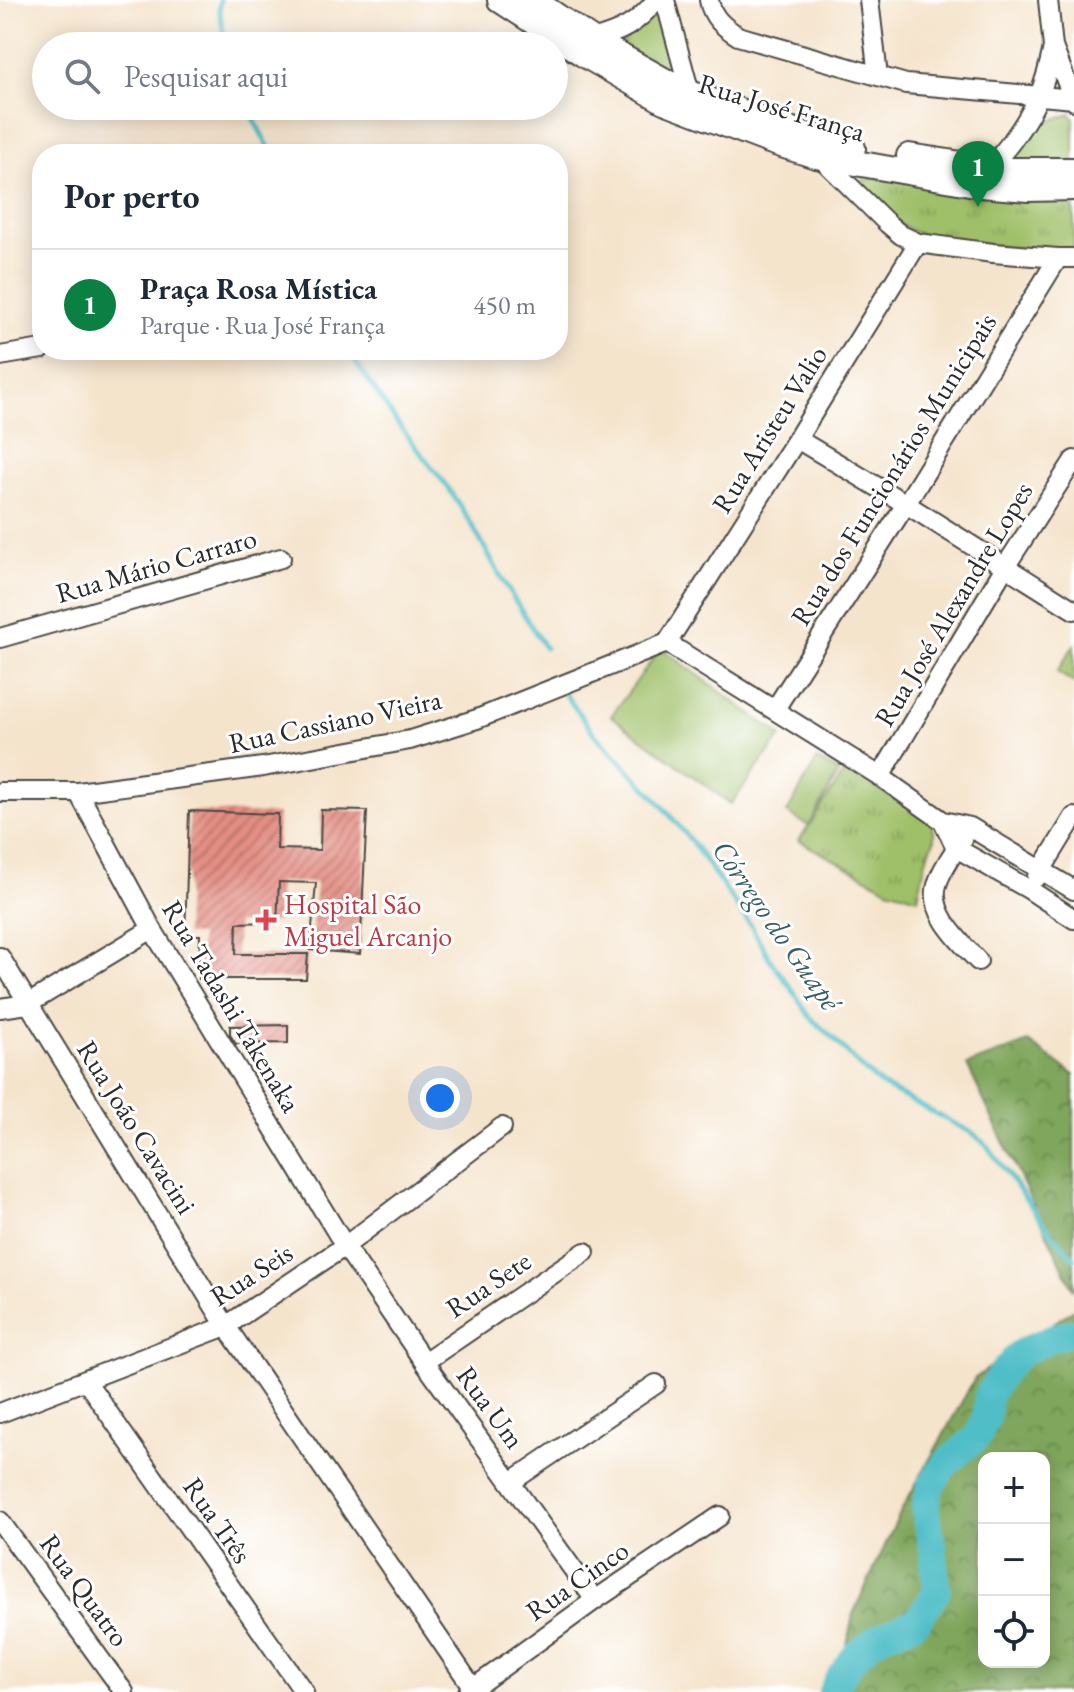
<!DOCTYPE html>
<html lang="pt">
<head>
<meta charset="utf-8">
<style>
	body { margin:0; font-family:"EB Garamond",serif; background:#f2f2f3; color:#1f2937 }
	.controls { position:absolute; right:24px; bottom:24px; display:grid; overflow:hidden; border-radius:16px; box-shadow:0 4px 20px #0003 }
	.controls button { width:72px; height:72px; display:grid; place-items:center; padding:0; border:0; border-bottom:2px solid #e0e1e3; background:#fff; color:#1f2937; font:40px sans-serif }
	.you { position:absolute; left:440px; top:1098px; width:28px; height:28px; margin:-20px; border:6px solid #fff; border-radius:50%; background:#1a73e8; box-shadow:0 0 0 12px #1a73e833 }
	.badge { display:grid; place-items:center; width:52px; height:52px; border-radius:50%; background:#0b8043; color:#fff; font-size:26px; font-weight:700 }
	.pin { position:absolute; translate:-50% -66px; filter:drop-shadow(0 2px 4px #0008) }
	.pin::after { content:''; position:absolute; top:42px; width:28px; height:24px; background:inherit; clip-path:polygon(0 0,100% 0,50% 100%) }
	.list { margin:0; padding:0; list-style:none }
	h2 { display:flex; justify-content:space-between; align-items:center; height:104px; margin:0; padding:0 32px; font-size:34px }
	h2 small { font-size:26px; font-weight:400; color:#747a83 }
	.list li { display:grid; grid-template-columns:52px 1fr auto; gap:24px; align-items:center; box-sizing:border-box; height:112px; padding:0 32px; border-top:2px solid #e0e1e3 }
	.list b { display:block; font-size:30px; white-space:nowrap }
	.list p { margin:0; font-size:26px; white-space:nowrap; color:#747a83 }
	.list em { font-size:26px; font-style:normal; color:#747a83 }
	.icon { flex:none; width:44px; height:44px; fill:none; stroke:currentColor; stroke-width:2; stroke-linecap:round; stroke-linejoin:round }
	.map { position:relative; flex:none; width:1074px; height:1692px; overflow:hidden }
	.search { position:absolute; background:#fff; box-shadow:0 4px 20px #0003; left:32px; top:32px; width:536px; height:88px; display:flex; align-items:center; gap:20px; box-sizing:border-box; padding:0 28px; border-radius:44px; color:#747a83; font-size:30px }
	.panel { position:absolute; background:#fff; box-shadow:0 4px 20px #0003; left:32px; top:144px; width:536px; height:216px; border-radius:32px }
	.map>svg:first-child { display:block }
</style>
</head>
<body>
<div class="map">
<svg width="1074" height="1692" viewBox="0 0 1074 1692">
	<defs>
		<pattern id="forest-crowns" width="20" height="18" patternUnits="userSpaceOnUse" patternTransform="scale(2)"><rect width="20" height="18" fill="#7fa65c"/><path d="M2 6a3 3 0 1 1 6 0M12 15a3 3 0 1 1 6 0" fill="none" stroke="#68874c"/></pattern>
		<pattern id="park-tufts" width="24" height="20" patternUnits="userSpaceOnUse" patternTransform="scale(2)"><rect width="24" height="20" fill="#9fbf68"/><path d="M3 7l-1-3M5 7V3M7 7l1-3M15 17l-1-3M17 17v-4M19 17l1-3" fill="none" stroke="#829b56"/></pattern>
		<pattern id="building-hatch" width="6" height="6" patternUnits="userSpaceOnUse" patternTransform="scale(2)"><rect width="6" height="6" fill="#e48d83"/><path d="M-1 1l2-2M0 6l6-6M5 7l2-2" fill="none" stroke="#b9736b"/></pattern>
	</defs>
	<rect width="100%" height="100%" fill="#fff"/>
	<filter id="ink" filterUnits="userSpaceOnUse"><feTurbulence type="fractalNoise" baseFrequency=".0125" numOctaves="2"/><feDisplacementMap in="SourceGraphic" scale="16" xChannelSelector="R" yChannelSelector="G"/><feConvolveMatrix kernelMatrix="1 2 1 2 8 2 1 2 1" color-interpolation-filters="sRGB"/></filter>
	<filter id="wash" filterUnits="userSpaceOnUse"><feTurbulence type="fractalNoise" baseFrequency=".006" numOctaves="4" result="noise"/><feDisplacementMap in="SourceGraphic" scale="32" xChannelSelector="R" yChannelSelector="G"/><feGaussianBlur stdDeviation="1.8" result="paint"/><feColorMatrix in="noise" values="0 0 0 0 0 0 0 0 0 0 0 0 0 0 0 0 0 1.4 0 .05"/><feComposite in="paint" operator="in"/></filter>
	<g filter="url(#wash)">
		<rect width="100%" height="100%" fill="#f5e4cc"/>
		<path fill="#9fbf68" stroke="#65754a" stroke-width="2" d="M661,2L675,60L666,74L619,47L645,18Z
			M1071,114L1074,119V165L1007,163C1023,133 1039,122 1071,114Z
			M1074,645V683L1057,672Z
			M661,648L781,736L731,804L611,716Z
			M817,760L839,772L809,826L787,813Z"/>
		<path fill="url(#forest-crowns)" stroke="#556844" stroke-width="2" fill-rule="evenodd" d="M1028,1042L1074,1075V1291L967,1065Z
			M1074,1309V1692H838L853,1614L901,1511L975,1378ZM984,1458H1044V1662H984Z"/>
		<path fill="url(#park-tufts)" stroke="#65754a" stroke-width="2" d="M876,178L1074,193V248C1037,252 999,247 962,242C943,239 925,238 908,229C887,218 874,198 859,181Z
			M846,770L924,816L931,823L934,831V841L926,860L918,898L888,889L799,841Z"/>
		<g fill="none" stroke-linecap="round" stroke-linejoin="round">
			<path stroke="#50bec7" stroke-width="5" d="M220,0L219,7L226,46
				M247,106L272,154
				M350,350L357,364L398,424L449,489L470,522L509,591L545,648
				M565,694L595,735L654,796L692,842L751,926L771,961L792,989L809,1016L834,1039L862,1068L883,1086L974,1134L988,1147L1046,1227L1074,1258"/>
			<path stroke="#50bec7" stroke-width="28" d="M832,1692L837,1681L855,1656L877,1638L917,1621L937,1591L933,1549L925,1509L931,1485L944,1465L977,1437L986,1417L988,1395L1003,1372L1020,1353L1051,1338L1074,1332"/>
		</g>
		<g id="blocks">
			<path fill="url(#building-hatch)" d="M321,810L367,811L360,954L310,950L316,883L279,882L277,922L237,923L236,954H308L306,979H199L200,935H185L189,811L278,814L277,849L320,850Z
				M288,1025V1043L236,1044L230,1035V1026Z"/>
		</g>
	</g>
	<g filter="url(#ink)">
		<use href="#blocks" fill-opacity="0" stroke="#494743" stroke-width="2"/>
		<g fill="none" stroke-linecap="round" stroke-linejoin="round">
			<g stroke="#494743" stroke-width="22">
				<path id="minor" d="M665,0L690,93L686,101
					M709,0C712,18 724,27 738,36L906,84L1074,99
					M869,0L878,76
					M1048,0L1053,47L1074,101
					M588,46L592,40C621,32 637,24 656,0
					M817,154L888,224L901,235L918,243L993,253L1058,258H1074
					M985,177C992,164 1003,153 1012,141C1036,108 1045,87 1053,47
					M0,356L42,349
					M797,439L906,504L1074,610
					M0,638L281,558
					M667,643L878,775L943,821L970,827L1074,890
					M667,643L797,439L918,243
					M775,709L906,504L1058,258
					M880,777L1005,567L1074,460
					M0,792H78L263,767L410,740L477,719L667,643
					M78,792L152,929L345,1246L424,1362L595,1600
					M943,821L956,848L1030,890L1074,919
					M962,840C953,853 941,870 937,885C929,914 960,941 978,961
					M1037,877L1074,817
					M0,957L226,1326L473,1688
					M0,1008L28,1004L152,929
					M424,1362L585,1252
					M86,1381L304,1692
					M0,1413L226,1326L345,1246L502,1127
					M511,1482L656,1384
					M0,1521L124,1692
					M468,1692L595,1600L720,1516"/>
			</g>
			<g stroke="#494743" stroke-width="28">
				<path id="major" d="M500,0L583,54L664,101L769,141L816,156L981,185L1028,189L1074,188
					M533,0L592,40L667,82L690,93L803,134L853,148
					M909,156L1001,170H1074"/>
			</g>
			<use href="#minor" stroke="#fff" stroke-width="18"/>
			<use href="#major" stroke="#fff" stroke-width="24"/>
		</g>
	</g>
	<path fill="#e0444e" stroke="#fff" stroke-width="3" d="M262 908h8v8h8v8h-8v8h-8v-8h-8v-8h8z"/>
	<g text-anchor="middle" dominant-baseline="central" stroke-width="6" stroke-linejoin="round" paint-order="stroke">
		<g font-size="28" fill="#2b2b2b" stroke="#fff">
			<text transform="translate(782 107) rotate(17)">Rua José França</text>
			<text transform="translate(769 429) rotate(-58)">Rua Aristeu Valio</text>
			<text transform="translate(893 469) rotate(-58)">Rua dos Funcionários Municipais</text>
			<text transform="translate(156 565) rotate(-16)">Rua Mário Carraro</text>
			<text transform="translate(953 604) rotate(-59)">Rua José Alexandre Lopes</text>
			<text transform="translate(335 721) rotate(-12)">Rua Cassiano Vieira</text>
			<text transform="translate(232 1006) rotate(59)">Rua Tadashi Takenaka</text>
			<text transform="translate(137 1127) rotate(58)">Rua João Cavacini</text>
			<text transform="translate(251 1274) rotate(-33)">Rua Seis</text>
			<text transform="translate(488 1284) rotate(-34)">Rua Sete</text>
			<text transform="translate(491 1407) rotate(54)">Rua Um</text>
			<text transform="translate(218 1520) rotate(55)">Rua Três</text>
			<text transform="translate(577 1580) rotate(-35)">Rua Cinco</text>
			<text transform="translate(85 1590) rotate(54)">Rua Quatro</text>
		</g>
		<g font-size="28" fill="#be3a42" stroke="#fff" text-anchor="start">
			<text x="284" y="904">Hospital São<tspan x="284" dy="32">Miguel Arcanjo</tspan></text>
		</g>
		<g font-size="30" font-style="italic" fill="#385e62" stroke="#fff">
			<text transform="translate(777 925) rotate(55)">Córrego do Guapé</text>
		</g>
	</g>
</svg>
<div class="controls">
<button>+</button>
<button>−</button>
<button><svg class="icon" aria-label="locate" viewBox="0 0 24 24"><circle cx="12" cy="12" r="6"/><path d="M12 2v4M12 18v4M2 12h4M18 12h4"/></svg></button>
</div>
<div class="you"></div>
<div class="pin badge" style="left:978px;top:207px">1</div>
<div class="search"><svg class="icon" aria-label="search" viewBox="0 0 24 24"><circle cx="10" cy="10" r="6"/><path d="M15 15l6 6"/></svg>Pesquisar aqui</div>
<section class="panel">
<h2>Por perto<small></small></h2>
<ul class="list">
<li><span class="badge">1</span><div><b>Praça Rosa Mística</b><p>Parque · Rua José França</p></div><em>450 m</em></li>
</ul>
</section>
</div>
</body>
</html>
